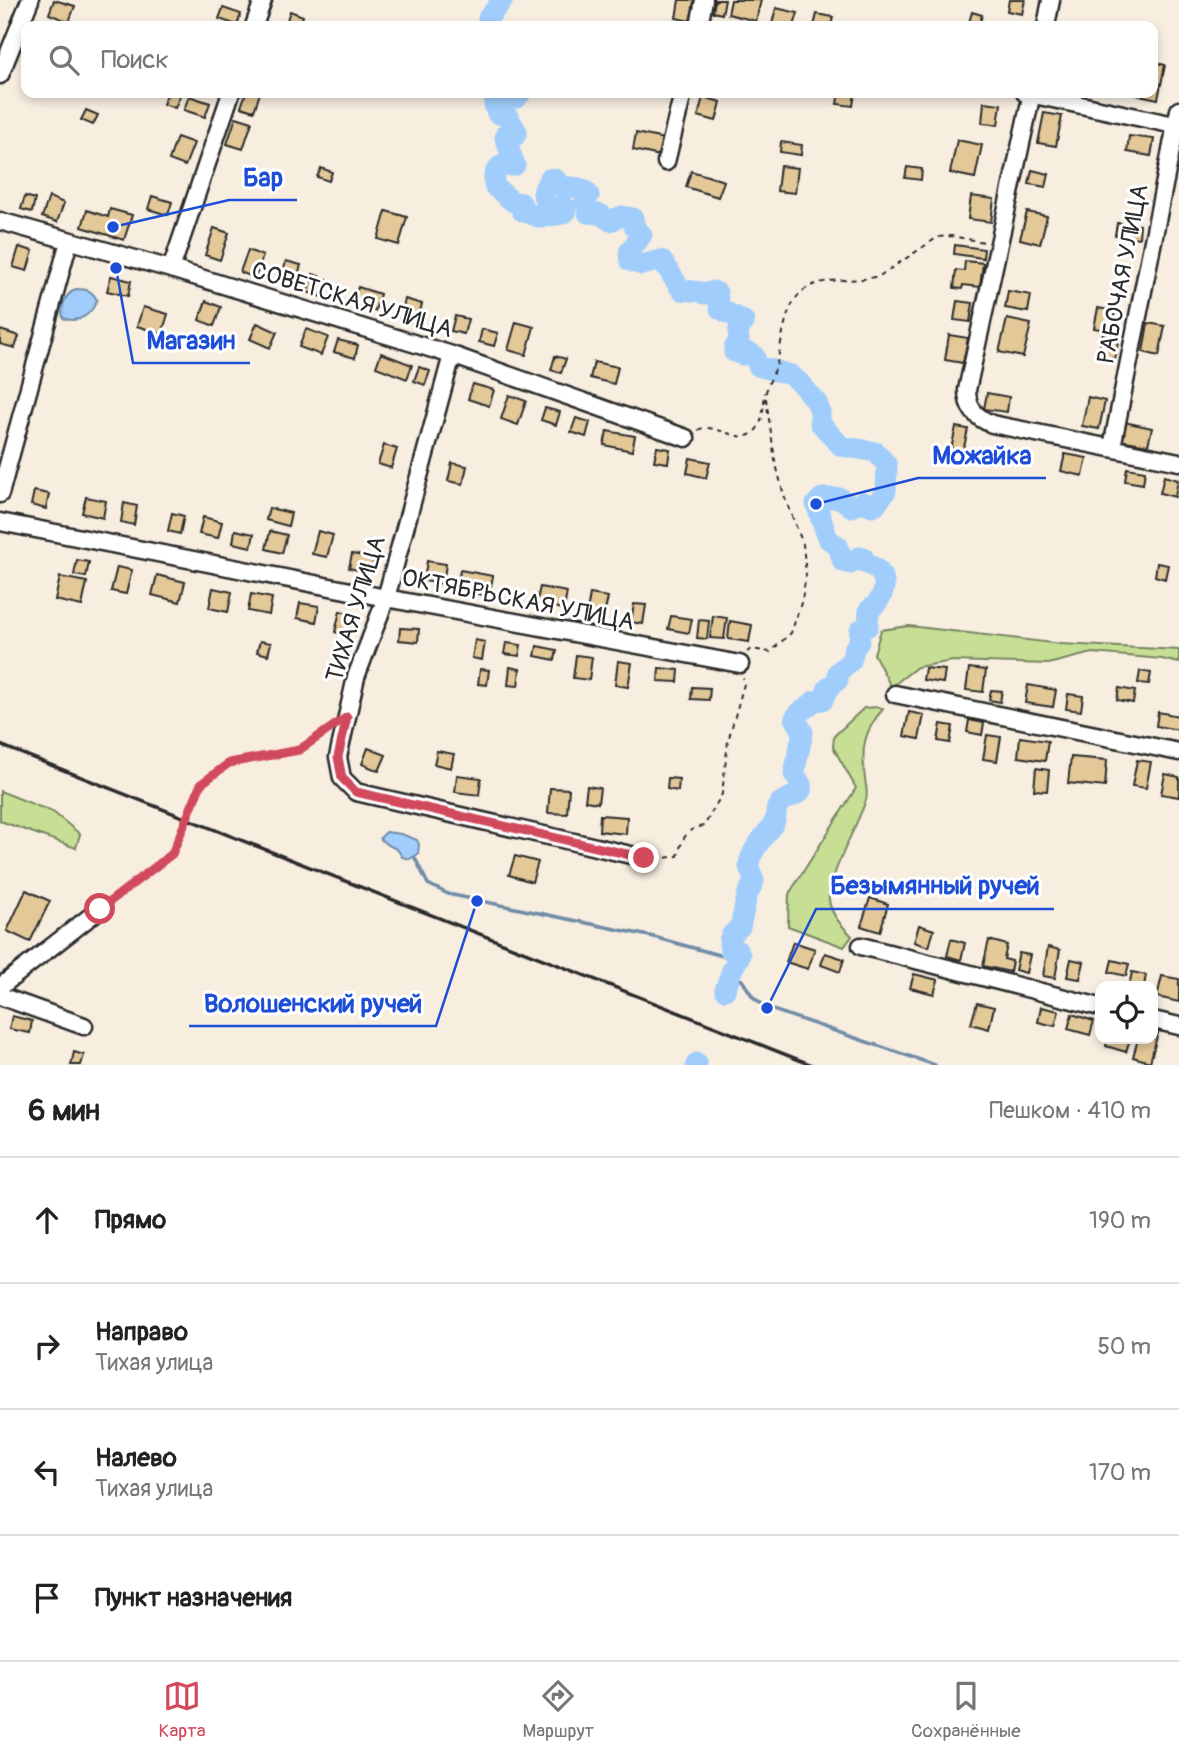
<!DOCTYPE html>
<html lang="ru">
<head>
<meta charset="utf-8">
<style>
	body { margin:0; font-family:Pangolin,sans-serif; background:#f6f6f6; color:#222 }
	.controls { position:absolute; right:21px; bottom:21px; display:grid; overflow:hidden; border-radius:14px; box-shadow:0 4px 10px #0003 }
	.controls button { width:63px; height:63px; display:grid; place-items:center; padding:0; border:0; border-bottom:2px solid #e0e0e0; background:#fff; color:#222; font:35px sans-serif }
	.stop { position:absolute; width:21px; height:21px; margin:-16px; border:5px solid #d1495b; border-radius:50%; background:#fff }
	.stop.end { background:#d1495b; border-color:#fff; box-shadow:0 2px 7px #0008 }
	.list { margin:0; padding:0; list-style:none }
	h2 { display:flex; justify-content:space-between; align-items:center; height:91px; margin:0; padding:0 28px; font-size:30px }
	h2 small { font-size:23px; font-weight:400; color:#767676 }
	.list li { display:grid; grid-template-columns:46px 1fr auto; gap:21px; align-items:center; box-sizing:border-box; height:126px; padding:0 28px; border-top:2px solid #e0e0e0 }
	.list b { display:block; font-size:26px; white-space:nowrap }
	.list p { margin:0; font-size:23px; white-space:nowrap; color:#767676 }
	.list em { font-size:23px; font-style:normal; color:#767676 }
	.icon { flex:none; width:38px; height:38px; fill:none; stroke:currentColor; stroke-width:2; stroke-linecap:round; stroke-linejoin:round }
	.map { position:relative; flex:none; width:1179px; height:1065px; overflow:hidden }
	.search { position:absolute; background:#fff; box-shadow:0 4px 10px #0003; left:21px; right:21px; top:21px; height:77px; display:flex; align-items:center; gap:18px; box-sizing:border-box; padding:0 24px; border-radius:14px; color:#767676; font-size:26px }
	.sheet { height:595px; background:#fff }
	nav { display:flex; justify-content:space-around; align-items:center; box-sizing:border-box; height:98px; border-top:2px solid #e0e0e0; background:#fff; font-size:19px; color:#767676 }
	nav a { display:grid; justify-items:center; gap:4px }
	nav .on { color:#d1495b }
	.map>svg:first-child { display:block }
</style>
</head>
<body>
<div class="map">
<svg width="1179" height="1065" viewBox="0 0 1179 1065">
	<rect width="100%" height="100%" fill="#f7eee0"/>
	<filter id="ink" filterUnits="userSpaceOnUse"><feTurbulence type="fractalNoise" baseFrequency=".0143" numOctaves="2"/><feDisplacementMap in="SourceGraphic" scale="14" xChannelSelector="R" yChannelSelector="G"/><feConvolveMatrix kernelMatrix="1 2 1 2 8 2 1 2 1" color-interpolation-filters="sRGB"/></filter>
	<g filter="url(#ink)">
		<path fill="#c6df95" stroke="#788560" stroke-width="2" d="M909,626L1061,644L1179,650V663L1162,659L1092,653L1048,664L953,661L917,667L891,687L874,654L881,630Z
			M878,707L883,709C863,732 861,749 865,779C866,786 868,793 866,800C859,822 826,881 829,900C831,915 842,926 852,936L844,947L788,926L789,894L856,788L833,747L834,736L864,708Z
			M0,791L53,812L80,834L76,848L0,821Z"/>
		<path fill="#a0cdfb" stroke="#718ca8" stroke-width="2" d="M76,289C86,289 92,290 97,300C91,315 79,324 63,318C60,306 65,295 76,289Z
			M386,832L401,834L417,840L419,845L418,854L410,859L402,857C396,843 387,849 380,838Z"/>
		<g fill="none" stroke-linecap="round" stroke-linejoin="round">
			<path stroke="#718ca8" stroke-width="3.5" d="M415,858L428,884L448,894L654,937L737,960
				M730,976L742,980L753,997L767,1008L935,1065"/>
			<path stroke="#a0cdfb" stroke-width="21" d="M488,26V18L503,0
				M521,93L517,98C507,98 501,95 494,105L497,113L509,118L517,132L515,136L506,133L505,138L515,165L511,166L507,163C497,165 491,177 495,187L513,202L521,203L523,207L522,211L541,218C549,214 559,217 566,212V207H552C539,198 542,191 549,179C557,177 557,181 562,187C570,186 584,187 589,195L585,202L589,209L588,213L600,214L610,221L622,216L633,218L634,226L642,235L629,252L630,261L642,265L661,260C668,266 674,282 682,290L701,292L705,294L713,291L717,293L720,309L744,321L738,332L739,340L734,348V352L742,355L750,353L754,355L758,366L791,375L801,384L817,403L820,411V423L841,446L876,452L887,465L886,491L876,505L872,506L863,502L852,507L840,498H822L816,504L828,539L838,546L843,562L850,564L859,557H863L867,564C892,572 887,598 869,610L868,626L860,630L859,642L854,649L851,661L838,672V680L828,688L823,700L814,701C808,709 800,709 795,718L803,732L794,774C796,778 802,783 802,788C800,796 785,798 780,803C773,810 778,816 774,823C767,833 749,853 749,865C749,870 753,876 754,881L747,896L740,927C731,934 727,938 730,950L738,951L740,955L732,970L725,990
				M696,1065L697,1063"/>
		</g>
		<path fill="#e3c898" stroke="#2b2b2b" stroke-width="2" d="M54,0L75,6L69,22L49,14Z
			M679,0H695L690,21L676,18Z
			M715,0H725L722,14L713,12Z
			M731,0H761L756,21L728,14Z
			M1009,0H1025L1022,14L1007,11Z
			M223,8L241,14L237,25L219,19Z
			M776,8L798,13L794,26L772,24Z
			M290,11L303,16L300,24L287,20Z
			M972,12L982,15L979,26H968Z
			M817,14L833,17L831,26H814Z
			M1153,62L1165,65L1158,99L1134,94L1153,93Z
			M168,93H181L175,108L163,104Z
			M246,93H260L254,111L241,107Z
			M839,93H855L853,106L837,104Z
			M189,96L210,103L205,117L184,110Z
			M703,97L721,102L716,121L698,116Z
			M984,102L1001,104L998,125L982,123Z
			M86,110L98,115L93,125L81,120Z
			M1044,113L1062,116L1056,146L1038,143Z
			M236,117L252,122L243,149L227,144Z
			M636,133L664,139L660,156L633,150Z
			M1129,136L1154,139L1151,156L1127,152Z
			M177,137L194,143L185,166L169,160Z
			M957,140L982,145L975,178L950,173Z
			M781,142L802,145L801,155L780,152Z
			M780,166L798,168L795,193L777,191Z
			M907,167L922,169L921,180L905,178Z
			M321,168L332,172L329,181L317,177Z
			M1032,170L1049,174L1046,187L1029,184Z
			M691,171L724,181L718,197L686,187Z
			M25,196L35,199L32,212L21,209Z
			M152,196L172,202L168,215L148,209Z
			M971,196L994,199L991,222L968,219Z
			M49,197L64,203L57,222L42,217Z
			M110,209L132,215L124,240L82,227L87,210L108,217Z
			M386,211L407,217L399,245L378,239Z
			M1027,212L1047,216L1040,244L1020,239Z
			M1117,223L1140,225L1139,238L1115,235Z
			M214,228L229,233L220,260L205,255Z
			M955,245L984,249L983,258L954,254Z
			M19,247L33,251L27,271L13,267Z
			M248,250L263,256L255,278L240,272Z
			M286,261L301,265L295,287L280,283Z
			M965,261L983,263L980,287L963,285L962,289L954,288L956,270L964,271Z
			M313,274L327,279L321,297L307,292Z
			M111,276L131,281L128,296L107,291Z
			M358,287L380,294L375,311L353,304Z
			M1008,291L1031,295L1028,312L1005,308Z
			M405,299L422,304L417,323L400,319Z
			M206,301L221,307L214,326L199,320Z
			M957,301L973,303L970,322L954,320Z
			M143,307L168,314L162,334L137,326Z
			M1098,308L1115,311L1111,331L1094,328Z
			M455,316L468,319L464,334L451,331Z
			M1007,319L1031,324L1023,357L999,352Z
			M516,322L534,327L526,355L508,350Z
			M257,323L277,332L270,348L250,339Z
			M1148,323L1165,326L1159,356L1143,352Z
			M306,329L328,337L321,355L299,347Z
			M482,329L498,333L494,346L479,342Z
			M0,330L19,336L15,348L0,344Z
			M1103,333L1119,336L1115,359L1098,356Z
			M949,335L968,338L963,363L945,360Z
			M338,340L358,345L355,358L334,352Z
			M381,353L412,365L407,379L376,367Z
			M555,356L566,359L561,373L551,370Z
			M594,362L618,367L614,384L590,378Z
			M419,367L430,371L425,385L414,381Z
			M473,384L494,390L489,406L468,399Z
			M987,393L1009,397L1007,412L984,409Z
			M509,395L526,401L518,425L501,419Z
			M1088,397L1105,401L1099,429L1082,426Z
			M545,408L560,412L556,425L541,420Z
			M576,418L590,422L586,437L571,432Z
			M1124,422L1152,428L1148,445L1120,440Z
			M956,427L968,429L963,452L951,449Z
			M607,431L635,436L632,451L604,445Z
			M384,445L397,449L391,468L378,464Z
			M657,447L670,449L668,463L654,461Z
			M1065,454L1087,458L1083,476L1061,471Z
			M690,458L710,462L706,478L687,473Z
			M452,463L467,466L463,484L448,481Z
			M1127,468L1145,471L1143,484L1125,481Z
			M1164,476L1178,480L1175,497L1160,493Z
			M34,491L49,494L46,509L31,505Z
			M86,497L106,501L103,518L82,513Z
			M124,503L137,506L134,525L121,522Z
			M269,508L291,513L288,526L266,520Z
			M172,513L184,516L180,534L168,531Z
			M203,517L222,522L218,538L199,534Z
			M235,530L254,534L251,547L233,543Z
			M270,531L287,535L282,553L266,549Z
			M318,531L333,535L327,557L312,554Z
			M352,554L374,558L371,573L349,568Z
			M77,560L89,562L86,577L74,575Z
			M427,561L446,564L443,584L424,581Z
			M1157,563L1168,565L1165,579L1155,576Z
			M117,567L132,570L126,594L111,591Z
			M460,570L493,576L489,596L457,590Z
			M157,575L185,582L180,602L152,595Z
			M60,577L87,582L82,606L55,600Z
			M540,587L567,592L564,609L536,604Z
			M213,588L232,592L228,612L209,608Z
			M251,594L272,598L269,615L248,611Z
			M590,594L608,597L603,621L586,618Z
			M300,603L319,606L316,622L297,618Z
			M634,604L646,605L643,624L631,622Z
			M340,611L354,614L349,636L335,632Z
			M671,616L692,619L689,633L668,629Z
			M713,616L727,618L724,639L710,638Z
			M699,620L709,621L707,639L697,638Z
			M730,621L752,625L749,642L728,639Z
			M400,628L419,629L418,642L399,640Z
			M475,640L485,642L482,660L472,658Z
			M260,641L271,643L268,655L257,652Z
			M506,643L521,645L519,656L504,654Z
			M537,646L557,650L555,660L535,656Z
			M576,655L592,657L589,680L573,678Z
			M618,661L632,663L628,687L615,685Z
			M510,667L520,669L518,686L508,685Z
			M659,668L679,670L678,682L658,681Z
			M925,668L945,670L943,683L923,680Z
			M969,668L986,670L983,692L966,690Z
			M480,669L489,670L487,685L478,684Z
			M1140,671L1151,673L1149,684L1138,683Z
			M1028,685L1056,690L1053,707L1025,703Z
			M692,687L710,688L709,700L691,699Z
			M1119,688L1135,691L1133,703L1117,700Z
			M991,690L1002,691L1000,702L989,700Z
			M1068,694L1083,696L1081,711L1066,709Z
			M909,712L924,715L919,739L904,736Z
			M1158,712L1179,716V730L1156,726Z
			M969,720L984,723L982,735L967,732Z
			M941,724L953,726L950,743L938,741Z
			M987,735L1001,737L997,761L983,759Z
			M1020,737L1048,741L1045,761L1018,757Z
			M368,748L386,755L379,771L362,764Z
			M437,751L454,754L451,768L434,764Z
			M1071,757L1107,760L1105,787L1068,783Z
			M1137,760L1151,762L1146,788L1132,786Z
			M1036,768L1049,770L1047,791L1034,790Z
			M1165,774L1179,777V797L1161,794Z
			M457,775L481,778L479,795L455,792Z
			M668,778L679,779L678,791L667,789Z
			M587,786L600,788L598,803L585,801Z
			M550,788L569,789L567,814L548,813Z
			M600,815L627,817L626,834L599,831Z
			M515,856L538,862L532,882L509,875Z
			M26,890L50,901L30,942L7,931Z
			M870,898L888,904L880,932L861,926Z
			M919,925L934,930L929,947L914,942Z
			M951,939L965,943L961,960L947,956Z
			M989,940L1007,945L1004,959L1012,961L1010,972L983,966Z
			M793,942L815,949L808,969L786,962Z
			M1048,947L1060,950L1055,978L1043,976Z
			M825,953L844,959L840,972L821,965Z
			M1019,953L1030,955L1026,973L1015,970Z
			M1071,959L1084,962L1080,979L1067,977Z
			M1112,960L1129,964L1126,976L1109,972Z
			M1132,972L1146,975L1144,986H1129Z
			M914,974L938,980L934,994L910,988Z
			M1162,976L1179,979V1002L1157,997Z
			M977,1003L994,1007L989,1029L971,1024Z
			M1041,1007L1059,1011L1055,1026L1038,1022Z
			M1072,1014L1094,1021L1090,1035L1068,1029Z
			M12,1016L32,1021L30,1033L9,1029Z
			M1153,1031L1158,1033L1150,1062L1133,1057L1138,1039H1153Z
			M1108,1039H1130L1126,1052L1106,1046Z
			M74,1052L84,1055L81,1065H71Z"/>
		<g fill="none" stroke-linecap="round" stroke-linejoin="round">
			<g stroke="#2b2b2b" stroke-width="21">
				<path id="minor" d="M254,26L263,0
					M699,26L704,0
					M1046,26L1051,0
					M0,75L30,0
					M1025,93L1179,126
					M1032,93L967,390C967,408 976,418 992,424L1179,462
					M666,162L683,93
					M0,221L171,269L452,355L686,438
					M171,269L231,93
					M452,355L386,598L356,677L338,757L342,778L356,792L644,858
					M1112,447L1179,110
					M0,494L69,241
					M0,522L386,598L740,664
					M895,694L1179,752
					M861,946L1100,1007
					M0,987L100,909
					M0,996L84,1026
					M1153,1020L1179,1026"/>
			</g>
			<path stroke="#2b2b2b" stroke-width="2" stroke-dasharray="5 5" stroke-linecap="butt" d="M698,430C715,421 739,446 754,432C765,423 762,404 766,392C768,383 773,375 776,367C783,342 783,302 807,288C830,275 857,284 881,275L938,237L951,236L984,242
				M747,652L751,649L770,652L791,633L802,600L806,575L803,544L784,496L775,460L765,392
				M656,859L678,856C682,839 686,828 704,826L722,794L728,741L744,684L743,678
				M111,901L172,854L201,784L229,763L299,750L329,729"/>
			<use href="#minor" stroke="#fff" stroke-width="16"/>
			<path stroke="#2b2b2b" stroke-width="3.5" d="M0,745L812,1065"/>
		</g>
	</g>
	<g fill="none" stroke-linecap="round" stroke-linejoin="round" filter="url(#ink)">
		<path stroke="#d1495b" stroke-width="9" d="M100,909L172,854L201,784L229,763L299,750L347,717L338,757L342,778L356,792L644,858"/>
	</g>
	<g text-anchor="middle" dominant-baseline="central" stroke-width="6" stroke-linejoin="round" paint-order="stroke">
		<g font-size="24" fill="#2b2b2b" stroke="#fff">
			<text transform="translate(1123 274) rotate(-79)">РАБОЧАЯ УЛИЦА</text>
			<text transform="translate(352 300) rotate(17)">СОВЕТСКАЯ УЛИЦА</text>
			<text transform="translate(518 600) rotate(11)">ОКТЯБРЬСКАЯ УЛИЦА</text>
			<text transform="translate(356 609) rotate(-73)">ТИХАЯ УЛИЦА</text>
		</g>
	</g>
	<path fill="none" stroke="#1d4ed8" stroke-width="2.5" d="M113 227L229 200H297M116 268L133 363H250M816 504L918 478H1046M767 1008L816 909H1054M477 901L436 1026H189"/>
	<g fill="#1d4ed8" stroke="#fff" stroke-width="2.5">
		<circle cx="113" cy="227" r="7"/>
		<circle cx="116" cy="268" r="7"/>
		<circle cx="816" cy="504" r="7"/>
		<circle cx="767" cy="1008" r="7"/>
		<circle cx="477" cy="901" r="7"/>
	</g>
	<g font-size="26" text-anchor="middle" font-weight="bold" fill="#1d4ed8" stroke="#fff" stroke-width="6" stroke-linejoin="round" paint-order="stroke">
		<text x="263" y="186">Бар</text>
		<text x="191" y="349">Магазин</text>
		<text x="982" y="464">Можайка</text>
		<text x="935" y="894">Безымянный ручей</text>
		<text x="313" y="1012">Волошенский ручей</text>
	</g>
</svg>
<div class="controls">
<button><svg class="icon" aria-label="locate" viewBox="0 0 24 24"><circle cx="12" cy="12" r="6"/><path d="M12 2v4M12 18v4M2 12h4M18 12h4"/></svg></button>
</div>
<div class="stop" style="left:100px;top:909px"></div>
<div class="stop end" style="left:644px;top:858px"></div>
<div class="search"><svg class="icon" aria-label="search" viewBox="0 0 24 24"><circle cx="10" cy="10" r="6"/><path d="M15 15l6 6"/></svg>Поиск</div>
</div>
<section class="sheet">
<h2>6 мин<small>Пешком · 410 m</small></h2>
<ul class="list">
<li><svg class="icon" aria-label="ahead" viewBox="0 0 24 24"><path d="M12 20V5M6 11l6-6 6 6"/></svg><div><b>Прямо</b></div><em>190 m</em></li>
<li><svg class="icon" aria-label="right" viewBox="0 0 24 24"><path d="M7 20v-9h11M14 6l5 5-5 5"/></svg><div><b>Направо</b><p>Тихая улица</p></div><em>50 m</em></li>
<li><svg class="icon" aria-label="left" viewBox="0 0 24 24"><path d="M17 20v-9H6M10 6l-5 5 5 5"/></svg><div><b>Налево</b><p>Тихая улица</p></div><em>170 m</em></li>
<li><svg class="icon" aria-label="arrive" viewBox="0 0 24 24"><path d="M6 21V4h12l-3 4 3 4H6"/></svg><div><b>Пункт назначения</b></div></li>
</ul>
</section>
<nav>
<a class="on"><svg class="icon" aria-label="map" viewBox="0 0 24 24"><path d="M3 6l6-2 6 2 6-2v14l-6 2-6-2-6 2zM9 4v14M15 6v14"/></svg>Карта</a>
<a><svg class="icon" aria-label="directions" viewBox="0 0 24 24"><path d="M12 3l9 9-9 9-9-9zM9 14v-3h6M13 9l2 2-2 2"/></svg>Маршрут</a>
<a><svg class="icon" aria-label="saved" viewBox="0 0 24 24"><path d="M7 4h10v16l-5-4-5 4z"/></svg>Сохранённые</a>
</nav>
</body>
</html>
